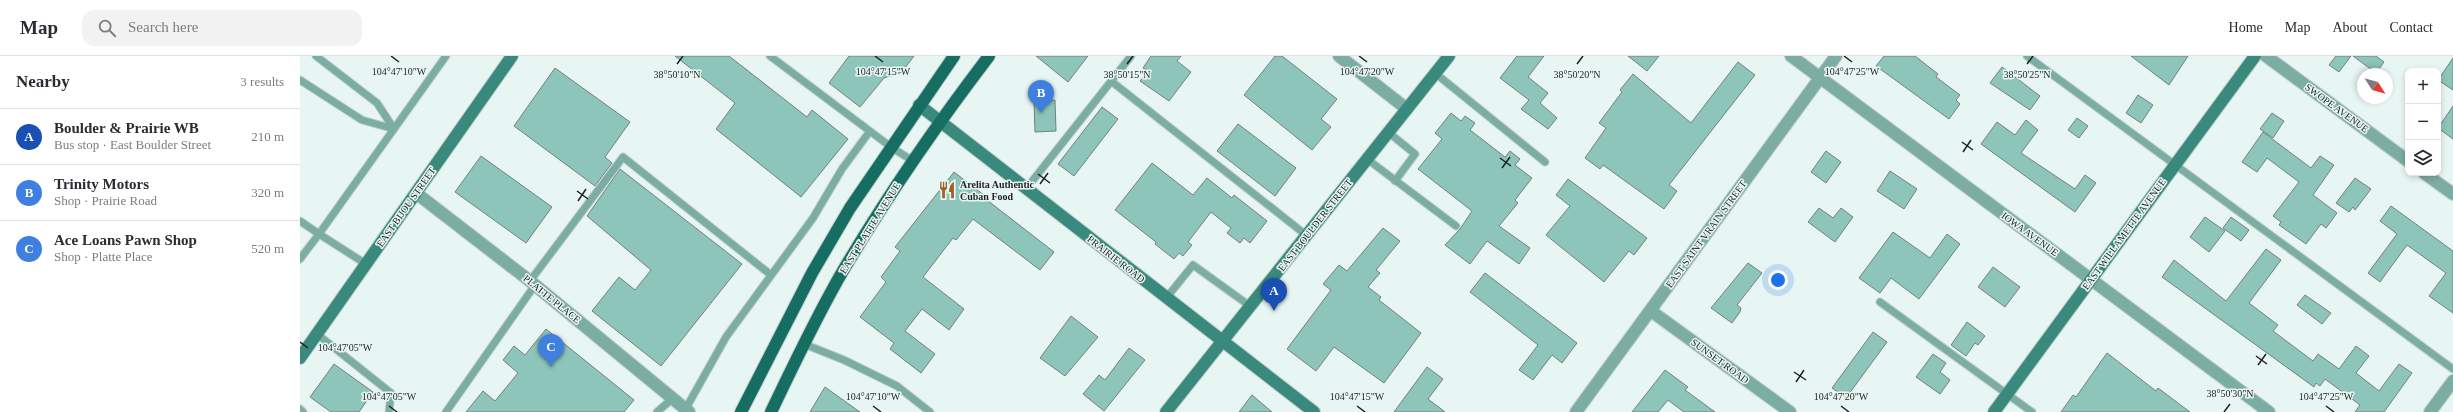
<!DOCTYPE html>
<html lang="en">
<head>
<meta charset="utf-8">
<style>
	body { margin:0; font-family:"Times New Roman",serif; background:#f2f2f3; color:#2b2b33 }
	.controls { position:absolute; right:12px; top:12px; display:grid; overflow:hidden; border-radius:8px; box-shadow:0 2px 6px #0003 }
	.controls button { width:36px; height:36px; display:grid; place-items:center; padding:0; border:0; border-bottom:1px solid #e1e1e2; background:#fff; color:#2b2b33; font:20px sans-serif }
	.compass { position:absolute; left:2057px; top:12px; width:36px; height:36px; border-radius:50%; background:#fff; box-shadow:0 2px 6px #0003; rotate:126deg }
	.you { position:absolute; left:1478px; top:224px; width:14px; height:14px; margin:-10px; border:3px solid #fff; border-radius:50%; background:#1a73e8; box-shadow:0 0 0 6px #1a73e833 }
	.badge { display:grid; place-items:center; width:26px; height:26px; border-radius:50%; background:#a1602a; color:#fff; font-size:13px; font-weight:700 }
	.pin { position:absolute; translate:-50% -33px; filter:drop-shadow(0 1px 2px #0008) }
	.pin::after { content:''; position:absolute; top:21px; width:14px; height:12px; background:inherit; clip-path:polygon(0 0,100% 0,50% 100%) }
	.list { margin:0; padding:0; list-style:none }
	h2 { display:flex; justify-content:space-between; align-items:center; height:52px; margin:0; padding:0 16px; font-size:17px }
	h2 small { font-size:13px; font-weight:400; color:#7c7c81 }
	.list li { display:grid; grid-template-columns:26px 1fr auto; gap:12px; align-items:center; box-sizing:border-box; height:56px; padding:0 16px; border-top:1px solid #e1e1e2 }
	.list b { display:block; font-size:15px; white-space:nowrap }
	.list p { margin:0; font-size:13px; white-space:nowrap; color:#7c7c81 }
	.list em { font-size:13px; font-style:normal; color:#7c7c81 }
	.icon { flex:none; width:22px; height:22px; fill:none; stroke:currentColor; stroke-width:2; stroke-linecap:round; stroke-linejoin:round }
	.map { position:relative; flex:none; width:2153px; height:356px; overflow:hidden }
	header { display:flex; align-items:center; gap:24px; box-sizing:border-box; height:56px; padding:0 20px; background:#fff; border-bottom:1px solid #e1e1e2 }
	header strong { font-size:19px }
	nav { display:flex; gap:22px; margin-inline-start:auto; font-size:14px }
	.search { width:280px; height:36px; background:#f2f2f3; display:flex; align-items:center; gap:10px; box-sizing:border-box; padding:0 14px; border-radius:12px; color:#7c7c81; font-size:15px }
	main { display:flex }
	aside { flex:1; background:#fff }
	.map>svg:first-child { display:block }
</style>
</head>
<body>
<header>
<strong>Map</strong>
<div class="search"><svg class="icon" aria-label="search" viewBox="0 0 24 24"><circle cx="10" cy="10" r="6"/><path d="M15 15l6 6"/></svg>Search here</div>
<nav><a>Home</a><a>Map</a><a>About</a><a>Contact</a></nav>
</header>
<main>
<aside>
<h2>Nearby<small>3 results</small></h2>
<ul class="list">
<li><span class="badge" style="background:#1a4fb4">A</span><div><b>Boulder &amp; Prairie WB</b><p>Bus stop · East Boulder Street</p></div><em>210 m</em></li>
<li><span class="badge" style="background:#3f7fe0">B</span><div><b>Trinity Motors</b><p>Shop · Prairie Road</p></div><em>320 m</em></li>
<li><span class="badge" style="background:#3f7fe0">C</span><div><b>Ace Loans Pawn Shop</b><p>Shop · Platte Place</p></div><em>520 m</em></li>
</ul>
</aside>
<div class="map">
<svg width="2153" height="356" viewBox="0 0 2153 356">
	<rect width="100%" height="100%" fill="#e8f6f3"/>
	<path fill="#8dc5ba" stroke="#75817e" d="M375,0H429L507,61L512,54L548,83L501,141L416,73L435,47Z
		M549,0H614L602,16L584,22L560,51L529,27Z
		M736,0H788L768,26Z
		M851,0H881L877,5L891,16L869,45L840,25L848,15L843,12Z
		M975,0H982L1037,43L1021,63L1031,71L1012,94L944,39Z
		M1217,0H1244L1228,21L1248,37L1240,47L1257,62L1248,73L1221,53L1229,44L1200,22Z
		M1328,0H1359L1347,15Z
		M1584,0H1615L1638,18L1636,21L1660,39L1656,44L1660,48L1649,63L1576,10Z
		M1831,0H1888L1869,29Z
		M2036,0H2051L2039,16L2029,9Z
		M2053,0H2076L2084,6L2076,17Z
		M2153,2V34L2138,24Z
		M1438,6L1455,19L1369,129L1377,135L1364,153L1303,109L1300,113L1285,102L1306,72L1299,67L1322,36L1320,34L1333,18L1391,67Z
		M1702,11L1740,40L1730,54L1690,27Z
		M255,12L330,66L305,101L312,107L295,130L214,70Z
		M1838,39L1853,49L1841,67L1826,57Z
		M755,44L756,75L735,76L734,45Z
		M2153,50V83L2138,72Z
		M802,51L818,63L774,120L758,108Z
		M1151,57L1161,65L1165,60L1175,67L1170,74L1205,101L1210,95L1220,103L1215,109L1232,122L1215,144L1218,147L1199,170L1230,192L1219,208L1187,185L1170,208L1145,189L1160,173L1172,155L1118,113L1142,83L1135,77Z
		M1972,57L1984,65L1973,82L1960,73Z
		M1777,62L1788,70L1779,82L1768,74Z
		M1726,64L1738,74L1721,97L1775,133L1785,119L1796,127L1775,156L1681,88L1697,66L1715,79Z
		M938,68L996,112L975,140L917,95Z
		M1963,76L2011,112L2020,100L2034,109L2013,139L2037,157L2026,172L2021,168L2006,188L1979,169L1981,166L1973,160L1999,126L1967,102L1957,116L1942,106Z
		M1526,95L1541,106L1526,127L1511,116Z
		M181,100L252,151L226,187L155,136Z
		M852,107L893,139L907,122L932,142L934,139L967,165L950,187L944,182L940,187L927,177L931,172L911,156L888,186L892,189L883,200L879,197L874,203L855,188L856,186L815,154Z
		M320,113L442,208L361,310L292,255L319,221L335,234L351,214L287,160Z
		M1590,115L1617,133L1604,153L1577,135Z
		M654,116L689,143L687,144L754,196L740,214L673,163L656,184L653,182L623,221L664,253L649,274L622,253L605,275L635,298L621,317L590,293L594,287L560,261L586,226L581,221L600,195L595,191Z
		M2055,122L2071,133L2055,154L2053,151L2049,156L2036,147Z
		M1268,123L1347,182L1334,199L1329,195L1304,226L1246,179L1270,150L1256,139Z
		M2091,150L2153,195V257L2129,240L2146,217L2107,189L2080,226L2068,217L2097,178L2080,165Z
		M1519,152L1533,162L1541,152L1553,161L1535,186L1508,166Z
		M1905,161L1925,175L1909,196L1890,181Z
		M1931,161L1949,174L1941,185L1923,172Z
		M1083,172L1100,185L1076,214L1080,217L1068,231L1081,241L1079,244L1121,277L1084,327L1034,291L1016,315L987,293L1031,234L1023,228L1039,209L1047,215Z
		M1593,176L1630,202L1647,178L1660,188L1619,243L1591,222L1580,237L1559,222Z
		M1966,193L1981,204L1949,247L1978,269L1973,275L2013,305L2018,298L2039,313L2056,290L2069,300L2056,317L2079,335L2099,308L2112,317L2084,356H2055L2060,349L2025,323L2020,330L2016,327L2014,331L1862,221L1874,204L1926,245Z
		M1448,207L1462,217L1437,249L1441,252L1440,256L1432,267L1411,252Z
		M1693,211L1720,231L1705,251L1678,231Z
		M1185,217L1277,287L1262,307L1252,299L1233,324L1219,314L1238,289L1170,236Z
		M2005,239L2031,257L2022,268L1997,249Z
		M771,260L798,281L765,320L740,302Z
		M1667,266L1685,280L1678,289L1675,287L1666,300L1651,289Z
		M246,273L334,344L324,356H166L183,335L195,345L218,317L203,304L214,290L225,299Z
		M1573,276L1587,286L1546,342L1532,332Z
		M829,292L845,304L804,355L783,338L799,319L805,324Z
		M1807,297L1856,335L1858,332L1890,356H1761L1773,339L1776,341Z
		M1633,298L1646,307L1640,316L1650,324L1640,338L1616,321Z
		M34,308L73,336L59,356H31L10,341Z
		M1127,311L1143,323L1128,343L1145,356H1094Z
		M1365,314L1388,331L1385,334L1415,356H1384L1368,344L1358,356H1332Z
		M525,331L560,356H510Z
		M952,339L972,356H939Z"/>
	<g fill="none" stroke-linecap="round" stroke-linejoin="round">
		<g stroke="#c3d0cd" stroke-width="9">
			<path id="lane" d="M16,0L77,47L94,73
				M470,0L591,91L613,105
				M1727,0L2153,313
				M1135,17L1245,106
				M0,24L62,64L94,73
				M811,25L1006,179
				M1088,76L1115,98L1095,125
				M1067,103L1156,170
				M726,133L831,0
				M0,165L19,178L146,0
				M0,203L19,178L66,208
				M230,225L323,101L471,219
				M867,241L893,209L950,250
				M1580,246L1732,356
				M17,278L91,337L89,356
				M504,288L544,304L597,330L630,356
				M0,353L3,356
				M385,354L426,281L513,162L542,113L570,75
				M146,356L235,229
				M357,356L372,343"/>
		</g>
		<g stroke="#c3d0cd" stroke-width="14">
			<path id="street" d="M1039,0L1107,53
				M1491,0L1969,356
				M1966,0L2108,105
				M2124,117L2153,138
				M116,137L230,225L389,356
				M1351,255L1490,356
				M1276,356L1536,0
				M2130,356L2153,325"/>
		</g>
		<g stroke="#c3d0cd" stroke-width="14">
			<path id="secondary" d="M619,49L1014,356
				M0,302L212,0
				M866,356L1149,0
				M1694,356L1955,0"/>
		</g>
		<g stroke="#c3d0cd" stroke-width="14">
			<path id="primary" d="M441,356L512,217L550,152L654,0
				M471,356C494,308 517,259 544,213C588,139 637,68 689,0"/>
		</g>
		<use href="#lane" stroke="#7cada3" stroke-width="7"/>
		<use href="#street" stroke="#7cada3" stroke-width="12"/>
		<use href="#secondary" stroke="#398a7d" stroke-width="12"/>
		<use href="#primary" stroke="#156e61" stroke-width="12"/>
	</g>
	<path fill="none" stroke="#1c2220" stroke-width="1.5" d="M91,0L99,6M575,0L583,6M1059,0L1067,6M1544,0L1552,6M377,8L383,0M827,8L833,0M1277,8L1283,0M1727,8L1733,0M1662,86L1673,94M1663,96L1671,84M1200,102L1211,110M1202,112L1210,101M738,118L750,127M740,128L748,117M277,135L288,143M278,145L286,133M0,286L8,292M1956,300L1967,308M1958,309L1966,298M1494,316L1506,324M1496,326L1504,314M89,350L97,356M573,350L581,356M1057,350L1065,356M1541,350L1549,356M2026,350L2034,356M1924,356L1930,348"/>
	<defs>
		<g id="restaurant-bare" transform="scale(1.38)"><path d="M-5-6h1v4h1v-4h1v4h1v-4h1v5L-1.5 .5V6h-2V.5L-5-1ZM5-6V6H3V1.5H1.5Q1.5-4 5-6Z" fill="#a1602a" stroke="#e8f6f3" stroke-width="2.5" paint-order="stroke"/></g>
	</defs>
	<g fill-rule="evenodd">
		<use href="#restaurant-bare" x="647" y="134"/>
	</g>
	<g text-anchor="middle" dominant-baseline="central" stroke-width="3" stroke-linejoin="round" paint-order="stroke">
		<g font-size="10" fill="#1c2220" stroke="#e8f6f3">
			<text transform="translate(2037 52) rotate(36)">SWOPE AVENUE</text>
			<text transform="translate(106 151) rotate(-55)">EAST BIJOU STREET</text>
			<text transform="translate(1015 169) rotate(-52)">EAST BOULDER STREET</text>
			<text transform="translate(570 172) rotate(-58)">EAST PLATTE AVENUE</text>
			<text transform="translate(1406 178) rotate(-54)">EAST SAINT VRAIN STREET</text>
			<text transform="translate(1730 178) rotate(36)">IOWA AVENUE</text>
			<text transform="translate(1824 178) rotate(-54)">EAST WILLAMETTE AVENUE</text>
			<text transform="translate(816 203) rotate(38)">PRAIRIE ROAD</text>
			<text transform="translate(252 243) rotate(39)">PLATTE PLACE</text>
			<text transform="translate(1420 305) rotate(36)">SUNSET ROAD</text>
		</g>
		<g font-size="10" font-weight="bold" fill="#1c2220" stroke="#e8f6f3" text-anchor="start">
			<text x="660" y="128">Arelita Authentic<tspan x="660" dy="12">Cuban Food</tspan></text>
		</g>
	</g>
	<g font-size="10" text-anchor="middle" fill="#1c2220" stroke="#e8f6f3" stroke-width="3" stroke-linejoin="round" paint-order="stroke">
		<text x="99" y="19">104°47'10"W</text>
		<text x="583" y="19">104°47'15"W</text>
		<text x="1067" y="19">104°47'20"W</text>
		<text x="1552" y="19">104°47'25"W</text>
		<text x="377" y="22">38°50'10"N</text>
		<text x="827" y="22">38°50'15"N</text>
		<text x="1277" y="22">38°50'20"N</text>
		<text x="1727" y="22">38°50'25"N</text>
		<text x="45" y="295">104°47'05"W</text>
		<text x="1930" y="341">38°50'30"N</text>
		<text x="89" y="344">104°47'05"W</text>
		<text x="573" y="344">104°47'10"W</text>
		<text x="1057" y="344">104°47'15"W</text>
		<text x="1541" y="344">104°47'20"W</text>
		<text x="2026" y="344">104°47'25"W</text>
	</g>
</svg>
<div class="controls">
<button>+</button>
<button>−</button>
<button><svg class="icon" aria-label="layers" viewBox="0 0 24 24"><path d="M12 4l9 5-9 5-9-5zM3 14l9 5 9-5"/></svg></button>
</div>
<svg class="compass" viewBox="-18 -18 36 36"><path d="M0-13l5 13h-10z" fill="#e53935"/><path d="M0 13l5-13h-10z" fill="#7c7c81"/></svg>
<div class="you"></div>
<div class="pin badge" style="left:974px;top:255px;background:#1a4fb4">A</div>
<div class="pin badge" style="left:741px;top:57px;background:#3f7fe0">B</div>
<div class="pin badge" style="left:251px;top:311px;background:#3f7fe0">C</div>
</div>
</main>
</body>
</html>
